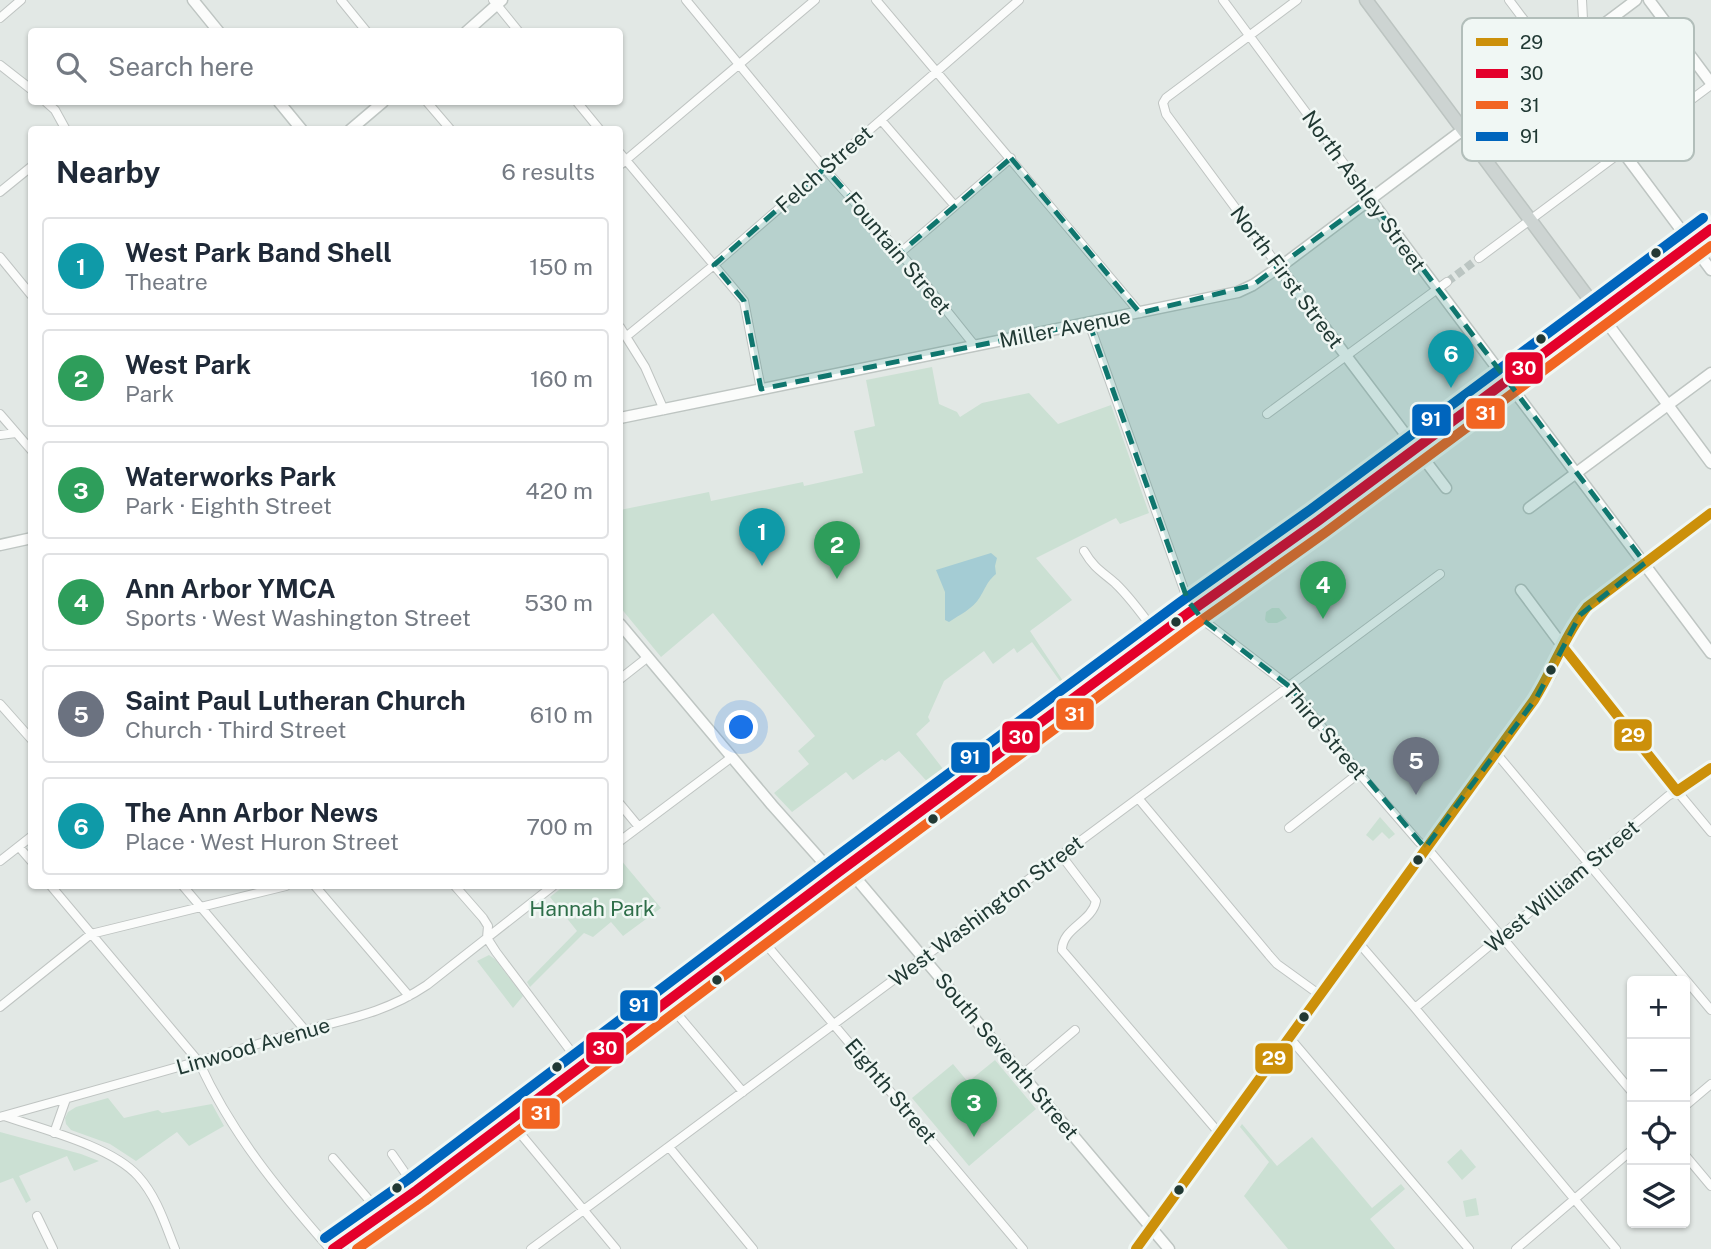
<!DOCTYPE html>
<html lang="en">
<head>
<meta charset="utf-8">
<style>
	body { margin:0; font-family:"Public Sans",sans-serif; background:#f2f2f3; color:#1f2937 }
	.controls { position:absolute; right:21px; bottom:21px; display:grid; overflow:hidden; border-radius:7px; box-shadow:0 2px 5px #0004 }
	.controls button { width:63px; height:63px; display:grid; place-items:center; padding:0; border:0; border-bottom:2px solid #e0e1e3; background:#fff; color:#1f2937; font:35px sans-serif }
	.you { position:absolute; left:742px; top:728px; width:24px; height:24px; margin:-18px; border:5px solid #fff; border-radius:50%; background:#1a73e8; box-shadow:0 0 0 10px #1a73e833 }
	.badge { display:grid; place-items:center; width:46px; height:46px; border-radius:50%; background:#657672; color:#fff; font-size:23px; font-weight:700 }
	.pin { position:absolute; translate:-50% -58px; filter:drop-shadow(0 2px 4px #0008) }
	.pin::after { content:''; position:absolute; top:37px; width:24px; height:21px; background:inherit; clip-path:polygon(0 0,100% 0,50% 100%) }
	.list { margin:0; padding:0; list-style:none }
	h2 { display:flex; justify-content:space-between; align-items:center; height:91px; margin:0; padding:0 28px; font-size:30px }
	h2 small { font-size:23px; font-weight:400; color:#747a83 }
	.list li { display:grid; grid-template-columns:46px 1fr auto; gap:21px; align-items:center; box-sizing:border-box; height:98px; margin:0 14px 14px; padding:0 14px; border:2px solid #e0e1e3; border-radius:7px }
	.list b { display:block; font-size:26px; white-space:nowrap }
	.list p { margin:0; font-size:23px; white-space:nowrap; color:#747a83 }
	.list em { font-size:23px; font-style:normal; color:#747a83 }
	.icon { flex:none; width:38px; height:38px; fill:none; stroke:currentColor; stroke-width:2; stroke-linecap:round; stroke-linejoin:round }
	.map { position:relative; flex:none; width:1711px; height:1249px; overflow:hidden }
	.search { position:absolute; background:#fff; box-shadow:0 2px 5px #0004; left:28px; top:28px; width:595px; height:77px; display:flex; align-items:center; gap:18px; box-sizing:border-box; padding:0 24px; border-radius:7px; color:#747a83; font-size:26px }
	.panel { position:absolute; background:#fff; box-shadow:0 2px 5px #0004; left:28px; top:126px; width:595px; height:763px; border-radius:7px }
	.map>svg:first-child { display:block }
</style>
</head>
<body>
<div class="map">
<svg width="1711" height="1249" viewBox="0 0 1711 1249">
	<rect width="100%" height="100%" fill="#e2e8e5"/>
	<path fill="#cbe0d3" d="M932,367L939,404L957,412L960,417L982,403L1029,393L1058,424L1111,405L1149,513L1120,524L1116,518L1036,558L1072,600L1030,631L1069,690L1067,691L1032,642L1017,653L1014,648L993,664L984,651L944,681L928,717L930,721L916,734L950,778L934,789L899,751L885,761L882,759L853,780L846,772L792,812L774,793L809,764L798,751L815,736L713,613L661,657L620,607V510L709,492L711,501L803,482L804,486L863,473L854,431L875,426L866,380Z
		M1272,608H1279L1287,618L1277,623H1268L1265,620L1266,612Z
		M1380,817L1395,834L1389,839L1382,832L1373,841L1366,835Z
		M620,859L661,908L623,936L611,922L593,937L584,933L530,987L527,982L577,931L550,897L564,886H620Z
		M489,955L496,960L523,996L513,1008L477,961Z
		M995,1060L1036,1109L969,1166L912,1098L953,1064L968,1082Z
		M108,1098L124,1118L158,1110L162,1113L212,1104L224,1126L189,1146L177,1132L136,1161L110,1144L71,1130L66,1124L65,1118L68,1112L76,1107Z
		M1242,1124L1277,1166L1312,1137L1372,1208L1401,1184L1405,1189L1370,1219L1395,1249H1288L1244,1196L1269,1162L1240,1127Z
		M0,1132L81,1154L99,1161L74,1171L67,1156L19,1176L31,1200L26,1203L13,1178L0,1183Z
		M1461,1149L1476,1167L1462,1180L1447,1162Z
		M1476,1198L1479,1215L1466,1217L1463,1201Z"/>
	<path fill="#a4ccd4" d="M991,553L997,558L995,566L996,574C986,583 987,586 980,597C973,609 959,615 949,622L945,620V592L936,570Z"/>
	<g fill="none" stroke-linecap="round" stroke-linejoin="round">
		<path stroke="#bbc5c2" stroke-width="8" stroke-dasharray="8 4" stroke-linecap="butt" d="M1447,282L1479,258"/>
		<g stroke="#bfc4c2" stroke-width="10">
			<path id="street" d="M341,0L367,32
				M493,0L519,32
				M686,0L831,176L906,260L975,346
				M876,0L1140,313
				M1223,0L1370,199
				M1509,0L1555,61
				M1582,0L1584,39
				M0,18L21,0
				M0,65L32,90
				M46,102L55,110L66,130
				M427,102L451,130
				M577,102L600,130
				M881,120L955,206
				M620,153L744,301L761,389
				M620,165L815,0
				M0,192L32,166
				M900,253L1011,158
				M0,257L32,296
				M1479,258L1711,85
				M1279,267L1166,114L1163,103L1166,98L1297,0
				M1089,323L1188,601L1203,620L1289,686L1359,773L1418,841L1433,855L1632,1092
				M620,327L645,367L664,410
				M627,336L714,265L1019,0
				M0,414L32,451
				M1267,414L1447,282
				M0,435L16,433
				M1084,551C1094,568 1101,571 1115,583C1131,598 1145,618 1158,636
				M620,679L648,657
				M0,704L32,740
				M1496,753L1711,1010
				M1138,798L1269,955L1277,964L1320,995
				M620,804L639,827
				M1289,828L1359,773
				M620,841L732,757
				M19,847L32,862
				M1061,855L1096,901C1092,922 1062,928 1062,950L1219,1133
				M0,861L32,836
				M51,886L199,1062C231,1133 279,1191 330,1249
				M183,886L305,1030
				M315,886L409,996
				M455,886L483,918L488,926L487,938L496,952L582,1066
				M759,933L765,943L1023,1249
				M1358,942L1415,1008L1616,1249
				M667,1002L743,1092
				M0,1007L91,934L286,886
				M1415,1008L1668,796L1677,791L1711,832
				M1289,1037L1469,1249
				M1022,1075L1075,1030
				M1685,1106L1711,1084
				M4,1116C42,1129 111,1146 138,1176C157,1197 165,1224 175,1249
				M0,1117C96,1090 192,1064 288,1035C339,1020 381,1016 427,985L553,886
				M509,1120L616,1249
				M54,1133L66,1099
				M669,1147L753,1249
				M392,1154L417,1190
				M1685,1155L1711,1186
				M333,1158L375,1207L379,1217
				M37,1216L53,1249
				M531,1249L1440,574
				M1516,1249L1632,1150"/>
		</g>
		<g stroke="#bec5c2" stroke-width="13">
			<path id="secondary" d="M193,0L219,32
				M1649,0L1711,83
				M466,32L502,0
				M1555,61L1711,270
				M279,102L302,130
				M350,130L383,102
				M1370,199L1711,653
				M1279,267L1446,488
				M1599,312L1711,463
				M620,418L1238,292L1253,285L1288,261L1636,0
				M1529,508L1711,373
				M0,545L32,538
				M1521,590L1599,695L1677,791L1711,768
				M620,624L772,805L829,869L855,877L1169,1249
				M1136,1249L1534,700L1550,675L1575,622L1587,607L1711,513"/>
		</g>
		<g stroke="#bcc4c1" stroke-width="15">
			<path id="primary" d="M1366,0L1599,312
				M333,1249L417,1190L840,871L1187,614L1318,521L1711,229"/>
		</g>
		<use href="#street" stroke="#fbfcfb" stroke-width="8"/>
		<use href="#secondary" stroke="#fbfcfb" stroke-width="10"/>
		<use href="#primary" stroke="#cdd4d2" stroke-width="12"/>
		<g stroke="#f0f7f4" stroke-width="16">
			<path id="bus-1" d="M1563,647L1677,791L1711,768
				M1136,1249L1534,700C1553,670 1565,635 1587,607L1711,513"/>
		</g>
		<g stroke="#f0f7f4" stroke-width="16">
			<path id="bus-2" d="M333,1249L417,1190L840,871L1187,614L1318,521L1711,229"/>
		</g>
		<g stroke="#f0f7f4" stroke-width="16">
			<path id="bus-3" d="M357,1249L425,1201L848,882L1195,625L1326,532L1711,246"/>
		</g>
		<g stroke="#f0f7f4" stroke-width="16">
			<path id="bus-4" d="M325,1238L409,1179L832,860L1179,603L1310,510L1703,218"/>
		</g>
		<use href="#bus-1" stroke="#cc900a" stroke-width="10"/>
		<use href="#bus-2" stroke="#e4002b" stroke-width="10"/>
		<use href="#bus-3" stroke="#f26522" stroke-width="10"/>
		<use href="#bus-4" stroke="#0065bd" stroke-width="10"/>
	</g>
	<path fill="#0f766e" fill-opacity="0.2" stroke="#0f766e" stroke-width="5" stroke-dasharray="14 9" stroke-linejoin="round" d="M1011,158L1140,313L1253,285L1370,199L1645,563L1580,615L1537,697L1425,848L1289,686L1203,620L1188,601L1089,323L761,389L744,301L714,265L825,168L900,253Z"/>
	<g fill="#213934" stroke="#f0f7f4" stroke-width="2.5">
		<circle cx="1656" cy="253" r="6"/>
		<circle cx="1541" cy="339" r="6"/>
		<circle cx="1176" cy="622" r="6"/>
		<circle cx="1551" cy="670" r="6"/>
		<circle cx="933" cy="819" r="6"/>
		<circle cx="1418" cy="860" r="6"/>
		<circle cx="717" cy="980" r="6"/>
		<circle cx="1304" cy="1017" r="6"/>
		<circle cx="557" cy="1067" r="6"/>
		<circle cx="397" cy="1188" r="6"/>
		<circle cx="1179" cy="1190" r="6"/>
	</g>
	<g text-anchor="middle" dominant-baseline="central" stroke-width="5" stroke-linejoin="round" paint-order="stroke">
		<g font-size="21" fill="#213934" stroke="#f0f7f4">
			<text transform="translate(824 169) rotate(-41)">Felch Street</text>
			<text transform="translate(1364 191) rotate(54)">North Ashley Street</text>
			<text transform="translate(898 253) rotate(50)">Fountain Street</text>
			<text transform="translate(1287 277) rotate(53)">North First Street</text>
			<text transform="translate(1065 328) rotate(-11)">Miller Avenue</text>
			<text transform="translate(1325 732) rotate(50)">Third Street</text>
			<text transform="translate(1562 886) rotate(-40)">West William Street</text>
			<text transform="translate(986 911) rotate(-37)">West Washington Street</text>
			<text transform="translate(253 1046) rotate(-16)">Linwood Avenue</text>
			<text transform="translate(1007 1056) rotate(50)">South Seventh Street</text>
			<text transform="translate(891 1091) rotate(50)">Eighth Street</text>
		</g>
		<g font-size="21" fill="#2e6e49" stroke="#f0f7f4">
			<text x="592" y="908">Hannah Park</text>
		</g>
	</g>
	<rect x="1462" y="18" width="232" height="143" rx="10" fill="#f0f7f4" stroke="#b2beba" stroke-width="2"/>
	<rect x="1476" y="38" width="32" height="8" fill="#cc900a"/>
	<rect x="1476" y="69" width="32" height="9" fill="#e4002b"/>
	<rect x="1476" y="101" width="32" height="8" fill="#f26522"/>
	<rect x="1476" y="132" width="32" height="9" fill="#0065bd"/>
	<g font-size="19" fill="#213934">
		<text x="1520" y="49">29</text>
		<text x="1520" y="80">30</text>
		<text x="1520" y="112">31</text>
		<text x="1520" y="143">91</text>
	</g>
	<g stroke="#f0f7f4" stroke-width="2.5">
		<rect x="1504" y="351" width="40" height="34" rx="7" fill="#e4002b"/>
		<rect x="1465" y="397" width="41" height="33" rx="7" fill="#f26522"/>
		<rect x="1411" y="403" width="41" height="34" rx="7" fill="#0065bd"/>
		<rect x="1055" y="697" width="40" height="34" rx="7" fill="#f26522"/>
		<rect x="1613" y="718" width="40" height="34" rx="7" fill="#cc900a"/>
		<rect x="1001" y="720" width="40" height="34" rx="7" fill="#e4002b"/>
		<rect x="950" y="741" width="41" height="33" rx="7" fill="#0065bd"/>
		<rect x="619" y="989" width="40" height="33" rx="7" fill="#0065bd"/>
		<rect x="585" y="1031" width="40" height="34" rx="7" fill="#e4002b"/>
		<rect x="1254" y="1042" width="40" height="33" rx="7" fill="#cc900a"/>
		<rect x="521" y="1097" width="40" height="33" rx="7" fill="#f26522"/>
	</g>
	<g font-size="19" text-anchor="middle" font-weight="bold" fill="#fff">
		<text x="1524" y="375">30</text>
		<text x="1486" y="420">31</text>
		<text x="1431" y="426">91</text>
		<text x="1075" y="721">31</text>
		<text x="1633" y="742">29</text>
		<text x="1021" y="744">30</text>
		<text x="970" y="764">91</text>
		<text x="639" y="1012">91</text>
		<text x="605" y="1055">30</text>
		<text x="1274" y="1065">29</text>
		<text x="541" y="1120">31</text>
	</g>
</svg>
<div class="controls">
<button>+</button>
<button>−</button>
<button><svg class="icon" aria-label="locate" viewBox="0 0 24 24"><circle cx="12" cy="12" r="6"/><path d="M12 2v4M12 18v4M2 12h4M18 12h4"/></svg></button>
<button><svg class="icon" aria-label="layers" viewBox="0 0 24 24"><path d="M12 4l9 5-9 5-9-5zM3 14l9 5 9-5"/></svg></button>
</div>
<div class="you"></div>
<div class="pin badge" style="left:762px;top:566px;background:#0f9aa8">1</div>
<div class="pin badge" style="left:837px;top:579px;background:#2e9e5b">2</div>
<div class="pin badge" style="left:974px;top:1137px;background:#2e9e5b">3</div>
<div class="pin badge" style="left:1323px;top:619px;background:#2e9e5b">4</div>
<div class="pin badge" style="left:1416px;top:795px;background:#6b7280">5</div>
<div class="pin badge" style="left:1451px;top:388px;background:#0f9aa8">6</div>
<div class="search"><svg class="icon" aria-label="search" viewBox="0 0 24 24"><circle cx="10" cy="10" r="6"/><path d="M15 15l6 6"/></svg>Search here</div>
<section class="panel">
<h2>Nearby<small>6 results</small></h2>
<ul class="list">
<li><span class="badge" style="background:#0f9aa8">1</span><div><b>West Park Band Shell</b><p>Theatre</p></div><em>150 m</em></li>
<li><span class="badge" style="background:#2e9e5b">2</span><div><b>West Park</b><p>Park</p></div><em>160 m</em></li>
<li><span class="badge" style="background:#2e9e5b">3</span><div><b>Waterworks Park</b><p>Park · Eighth Street</p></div><em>420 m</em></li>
<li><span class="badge" style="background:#2e9e5b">4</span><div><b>Ann Arbor YMCA</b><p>Sports · West Washington Street</p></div><em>530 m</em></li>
<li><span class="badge" style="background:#6b7280">5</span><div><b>Saint Paul Lutheran Church</b><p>Church · Third Street</p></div><em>610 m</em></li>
<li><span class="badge" style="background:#0f9aa8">6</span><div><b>The Ann Arbor News</b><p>Place · West Huron Street</p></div><em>700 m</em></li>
</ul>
</section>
</div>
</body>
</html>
